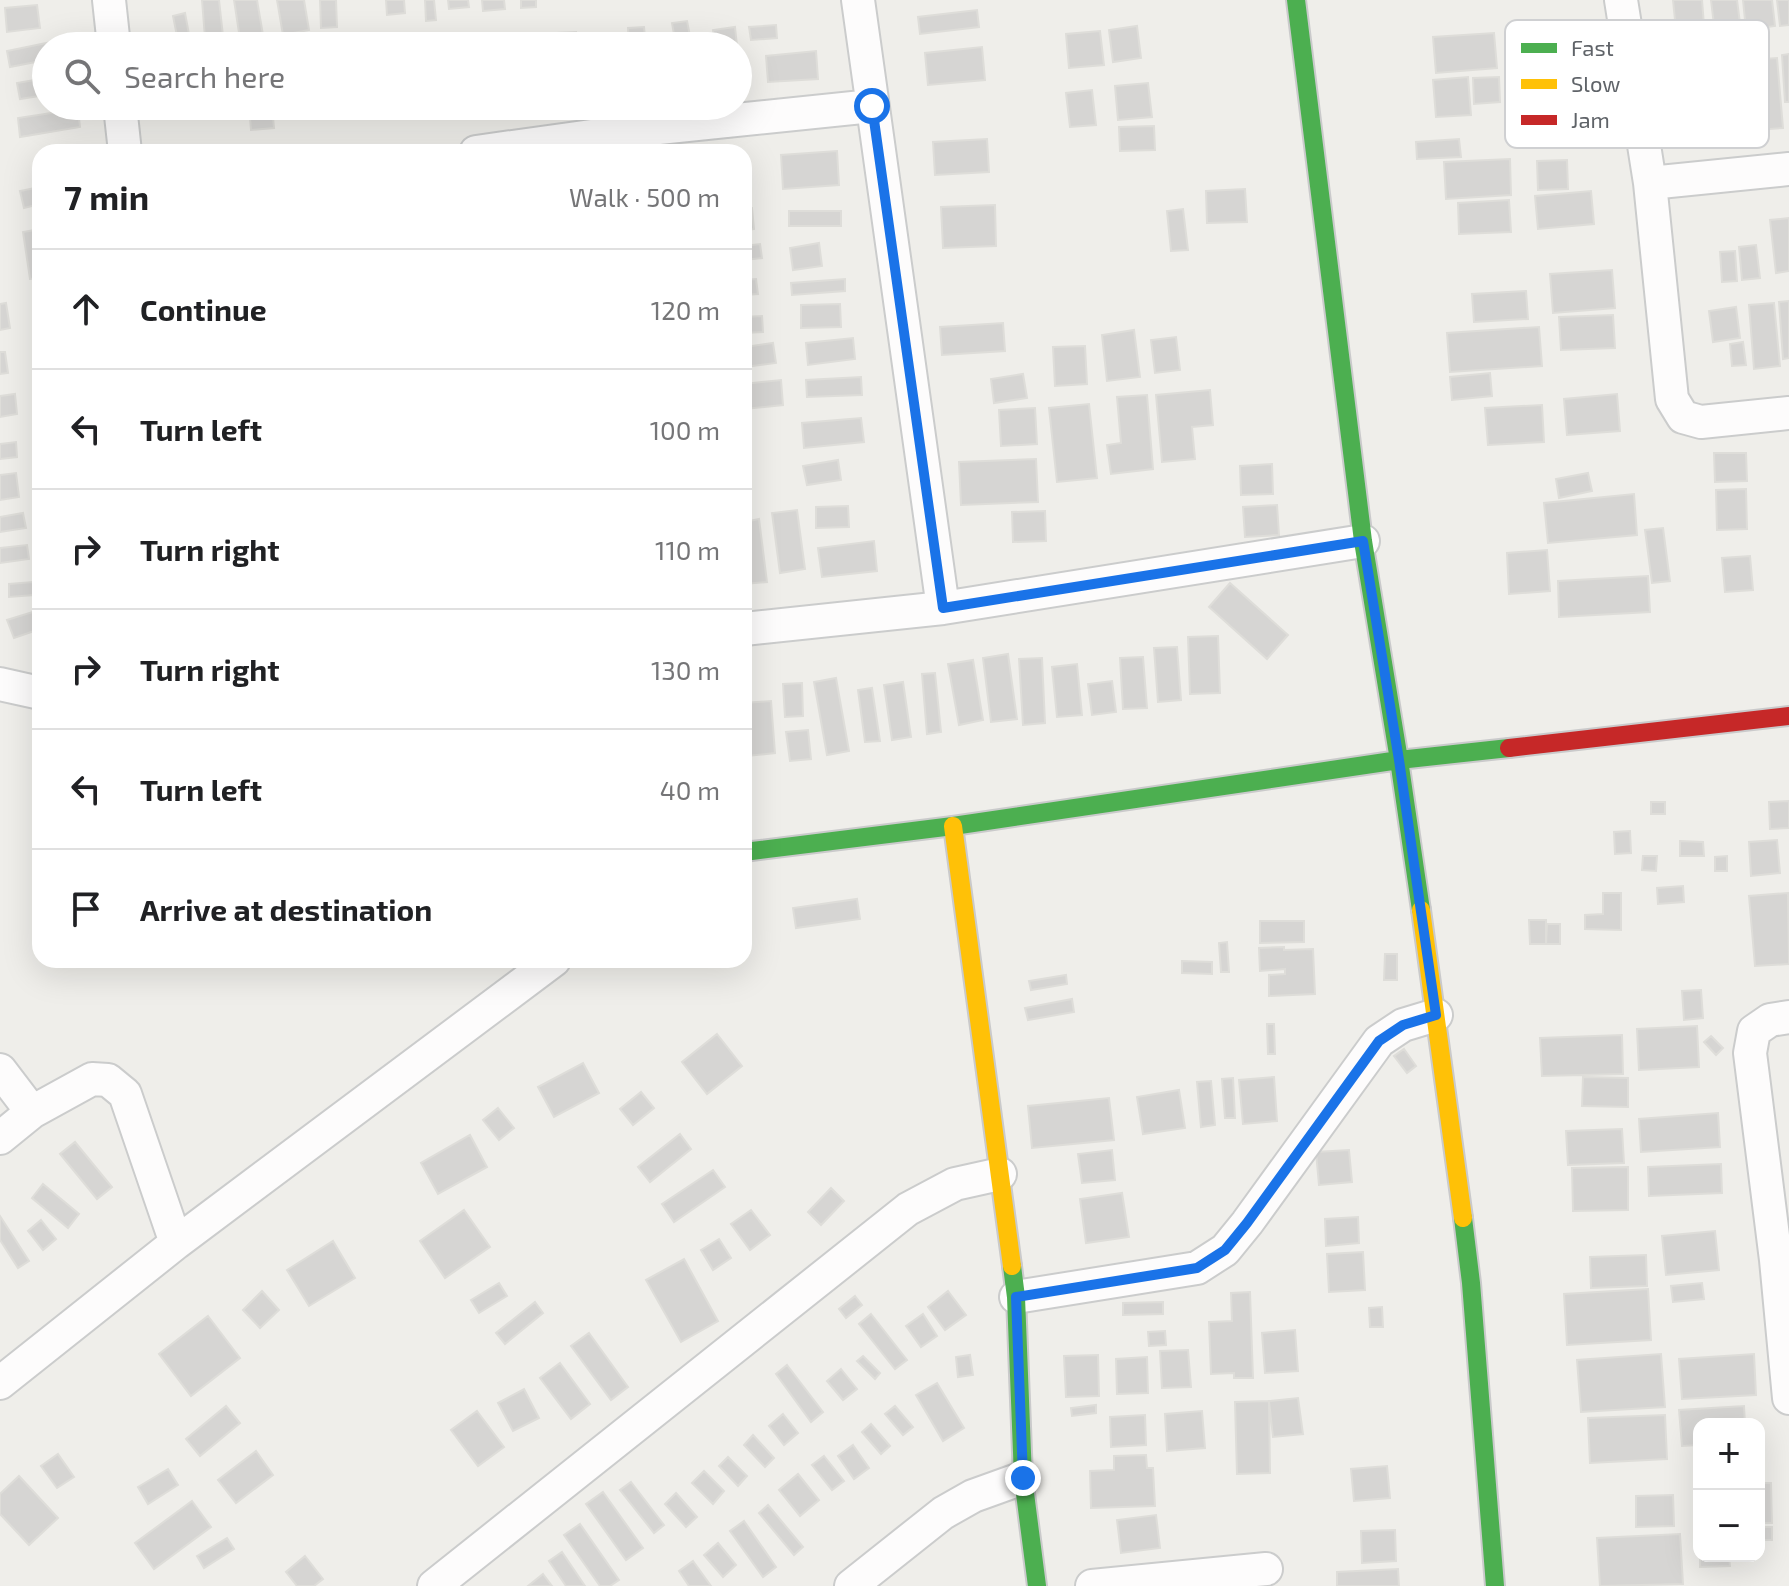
<!DOCTYPE html>
<html lang="en">
<head>
<meta charset="utf-8">
<style>
	body { margin:0; font-family:"Exo 2",sans-serif; background:#f6f6f6; color:#202124 }
	.controls { position:absolute; right:24px; bottom:24px; display:grid; overflow:hidden; border-radius:16px; box-shadow:0 8px 32px #0002 }
	.controls button { width:72px; height:72px; display:grid; place-items:center; padding:0; border:0; border-bottom:2px solid #e0e0e0; background:#fff; color:#202124; font:40px sans-serif }
	.stop { position:absolute; width:24px; height:24px; margin:-18px; border:6px solid #1a73e8; border-radius:50%; background:#fff }
	.stop.end { background:#1a73e8; border-color:#fff; box-shadow:0 2px 8px #0008 }
	.list { margin:0; padding:0; list-style:none }
	h2 { display:flex; justify-content:space-between; align-items:center; height:104px; margin:0; padding:0 32px; font-size:34px }
	h2 small { font-size:26px; font-weight:400; color:#757577 }
	.list li { display:grid; grid-template-columns:52px 1fr auto; gap:24px; align-items:center; box-sizing:border-box; height:120px; padding:0 32px; border-top:2px solid #e0e0e0 }
	.list b { display:block; font-size:30px; white-space:nowrap }
	.list em { font-size:26px; font-style:normal; color:#757577 }
	.icon { flex:none; width:44px; height:44px; fill:none; stroke:currentColor; stroke-width:2; stroke-linecap:round; stroke-linejoin:round }
	.map { position:relative; flex:none; width:1789px; height:1586px; overflow:hidden }
	.search { position:absolute; background:#fff; box-shadow:0 8px 32px #0002; left:32px; top:32px; width:720px; height:88px; display:flex; align-items:center; gap:20px; box-sizing:border-box; padding:0 28px; border-radius:44px; color:#757577; font-size:30px }
	.panel { position:absolute; background:#fff; box-shadow:0 8px 32px #0002; left:32px; top:144px; width:720px; height:824px; border-radius:24px }
	.map>svg:first-child { display:block }
</style>
</head>
<body>
<div class="map">
<svg width="1789" height="1586" viewBox="0 0 1789 1586">
	<rect width="100%" height="100%" fill="#efeeea"/>
	<path fill="#d6d5d3" stroke="#deddd9" stroke-width="2" d="M202,0H219L223,36L205,38Z
		M234,0H257L263,35L240,39Z
		M277,0H304L309,30L283,35Z
		M320,0H336L337,27L321,28Z
		M386,0H404L405,13L387,15Z
		M425,0H434L436,20L426,21Z
		M448,0H468L469,7L449,9Z
		M482,0H504L505,9L483,11Z
		M521,0H536V7L521,8Z
		M1673,0H1702L1705,38L1677,40Z
		M1711,0H1737L1741,31L1715,34Z
		M1743,0H1772L1775,26L1746,30Z
		M1777,0H1789V25L1780,26Z
		M37,5L40,28L7,32L5,8Z
		M977,10L979,27L920,34L918,17Z
		M185,13L191,45L179,46L173,16Z
		M687,21L692,46H676L672,23Z
		M776,25L777,38L751,40L749,27Z
		M1137,26L1141,58L1113,62L1109,30Z
		M644,27L646,46H629L628,28Z
		M735,27L737,46H715L713,30Z
		M1100,31L1104,65L1069,68L1066,34Z
		M576,32V46H557V33Z
		M1494,33L1497,68L1436,73L1433,37Z
		M603,35L605,46H591L589,37Z
		M66,39L67,46H46V60L10,67L7,51Z
		M982,47L985,80L928,85L925,53Z
		M816,51L818,79L768,82L766,56Z
		M1789,54V102H1785L1782,55Z
		M1777,58L1783,128L1756,130L1750,60Z
		M1468,77L1471,115L1436,117L1433,80Z
		M1499,77L1500,102L1474,104L1473,78Z
		M46,78V95L20,99L17,83Z
		M1148,83L1152,117L1118,120L1115,86Z
		M1092,90L1096,125L1070,127L1066,93Z
		M249,106H272L274,128L251,130Z
		M331,106H346L347,114L332,115Z
		M78,109L80,127L20,137L18,118Z
		M1154,126L1155,150L1120,151L1119,127Z
		M987,139L989,172L935,175L933,142Z
		M1459,139L1461,157L1417,159L1416,142Z
		M837,151L839,185L783,189L781,155Z
		M1510,159L1511,195L1446,199L1444,162Z
		M1567,160L1568,189L1538,190L1537,161Z
		M40,187V204L24,208L20,191Z
		M1245,189L1247,222L1207,223L1206,191Z
		M1591,191L1594,224L1538,229L1535,196Z
		M1509,200L1511,232L1459,234L1458,203Z
		M995,205L996,246L943,248L941,207Z
		M752,208L754,229L744,231V209Z
		M1183,209L1188,250L1171,251L1167,211Z
		M789,211H841V226H789Z
		M1789,218V271L1776,273L1770,220Z
		M40,229V278L30,279L23,232Z
		M819,243L822,266L793,270L790,248Z
		M760,244L762,258L744,260V246Z
		M1756,245L1760,278L1742,280L1739,247Z
		M1735,251L1737,281L1722,282L1720,252Z
		M1612,270L1615,308L1553,313L1550,274Z
		M756,279L758,294L744,295V280Z
		M845,279V291L792,295L791,283Z
		M1526,291L1528,319L1474,322L1472,294Z
		M1789,301V358L1783,359L1779,302Z
		M6,303L10,328L0,330V304Z
		M1774,303L1780,366L1754,369L1749,305Z
		M840,304L841,327L801,328V305Z
		M1736,307L1740,338L1713,342L1709,311Z
		M1613,315L1615,348L1561,350L1559,317Z
		M762,316L763,332L744,333V317Z
		M1003,323L1005,351L942,355L940,327Z
		M1539,327L1542,366L1450,372L1447,333Z
		M1134,330L1140,377L1107,381L1102,335Z
		M1176,337L1180,370L1155,373L1151,340Z
		M853,338L855,359L808,365L806,343Z
		M1743,342L1746,365L1732,366L1730,344Z
		M773,343L776,363L744,367V347Z
		M1085,346L1087,384L1055,386L1053,347Z
		M0,352H5L8,373L0,374Z
		M1490,373L1492,396L1452,400L1450,377Z
		M1023,374L1027,398L994,403L991,379Z
		M861,377L862,395L807,397L806,380Z
		M781,380L783,405L745,409L744,384Z
		M1210,390L1213,425L1192,427L1195,459L1162,462L1156,395Z
		M15,394L17,414L0,417V396Z
		M1617,394L1620,431L1567,435L1564,399Z
		M1147,395L1153,469L1111,474L1107,445L1121,443L1117,397Z
		M1089,404L1097,478L1057,482L1049,408Z
		M1542,405L1544,442L1488,445L1485,408Z
		M1035,408L1037,444L1001,446L999,410Z
		M861,418L864,442L804,448L802,423Z
		M16,442L17,457L0,459V444Z
		M1714,453H1746L1747,481L1715,482Z
		M1036,459L1038,502L961,505L959,462Z
		M838,460L841,480L807,485L803,466Z
		M1272,464L1273,494L1241,495L1240,466Z
		M16,473L19,497L0,500V475Z
		M1588,473L1592,491L1559,498L1556,479Z
		M1746,489L1747,529L1717,530L1716,490Z
		M1634,494L1637,535L1548,543L1544,503Z
		M1277,505L1279,535L1245,537L1243,507Z
		M848,506L849,527L816,528V507Z
		M797,510L805,569L780,573L772,513Z
		M1045,511L1046,541L1013,542L1012,512Z
		M23,513L26,528L0,532V517Z
		M759,519L767,582L744,584V522Z
		M1663,528L1670,581L1652,583L1645,530Z
		M874,541L877,571L822,577L818,548Z
		M27,545L29,559L0,563V548Z
		M1547,550L1550,591L1509,594L1507,553Z
		M1750,556L1753,590L1725,592L1722,558Z
		M1648,576L1650,612L1559,617L1558,581Z
		M33,582L34,595L9,597V584Z
		M1230,583L1288,635L1267,659L1209,607Z
		M39,610L40,629L14,638L7,620Z
		M1218,636L1220,693L1190,694L1188,637Z
		M1177,647L1181,700L1158,702L1154,648Z
		M1008,654L1017,719L991,722L983,658Z
		M1143,657L1147,708L1123,709L1120,658Z
		M1042,658L1045,723L1023,725L1019,659Z
		M973,660L983,720L959,725L948,664Z
		M1077,664L1082,715L1057,717L1052,667Z
		M935,673L941,732L927,734L922,674Z
		M836,678L849,751L827,755L814,682Z
		M1112,681L1116,712L1092,715L1088,684Z
		M903,682L911,737L892,740L884,685Z
		M802,683L803,716L785,717L783,684Z
		M872,688L880,741L865,742L858,690Z
		M771,701L775,753L747,756L744,703Z
		M808,730L811,759L790,761L786,732Z
		M1789,801V828L1770,829L1769,802Z
		M1651,802H1665V814H1651Z
		M1630,831L1631,853L1615,854L1614,832Z
		M1777,840L1780,873L1751,876L1749,842Z
		M1680,841L1703,842L1704,856H1680Z
		M1643,856H1657L1656,871L1642,870Z
		M1727,856V871H1715V857Z
		M1683,886L1684,902L1658,904L1657,888Z
		M1603,893H1621V930L1585,929V915L1603,914Z
		M1788,893L1789,964L1755,966L1749,896Z
		M857,899L860,919L796,928L793,908Z
		M1529,920H1546V944H1530Z
		M1260,921H1304V942L1260,943Z
		M1547,924H1560V944H1546Z
		M1227,942L1229,972H1221L1219,943Z
		M1284,947V950L1313,949L1315,994L1269,996V975L1285,974V969L1260,971L1259,948Z
		M1385,954H1397V980H1384Z
		M1182,961L1212,962V974L1182,973Z
		M1066,975L1067,984L1031,990L1029,981Z
		M1701,990L1703,1018L1684,1020L1682,991Z
		M1072,999L1074,1012L1028,1020L1025,1008Z
		M1267,1024H1274L1275,1054H1268Z
		M1697,1026L1699,1067L1639,1070L1637,1029Z
		M717,1034L742,1066L707,1094L682,1062Z
		M1622,1035L1623,1074L1542,1076L1540,1038Z
		M1711,1036L1723,1048L1716,1055L1704,1042Z
		M1404,1049L1416,1066L1407,1073L1394,1056Z
		M583,1063L599,1093L554,1117L538,1087Z
		M1274,1077L1277,1121L1243,1124L1239,1080Z
		M1583,1077L1628,1078V1107L1582,1106Z
		M1233,1078L1235,1118H1225L1222,1079Z
		M1211,1081L1215,1125L1201,1127L1197,1082Z
		M1179,1090L1185,1128L1143,1134L1137,1097Z
		M641,1092L654,1108L633,1125L620,1109Z
		M1109,1098L1114,1140L1032,1148L1028,1106Z
		M498,1108L514,1128L499,1140L483,1120Z
		M1718,1113L1720,1147L1641,1152L1639,1119Z
		M1622,1129L1624,1163L1568,1165L1566,1131Z
		M680,1134L691,1149L650,1182L638,1167Z
		M470,1135L487,1167L438,1194L421,1163Z
		M75,1142L112,1187L97,1199L60,1154Z
		M1112,1150L1115,1180L1082,1183L1078,1154Z
		M1349,1150L1352,1182L1319,1185L1316,1152Z
		M1721,1164L1722,1193L1649,1196L1648,1167Z
		M1628,1167V1210L1573,1211L1572,1168Z
		M713,1170L725,1187L674,1222L662,1204Z
		M43,1184L79,1214L68,1228L32,1198Z
		M831,1188L844,1201L821,1225L808,1212Z
		M1122,1193L1129,1237L1086,1243L1080,1199Z
		M464,1210L490,1247L445,1278L420,1241Z
		M751,1210L770,1235L750,1250L731,1224Z
		M0,1216L29,1261L18,1268L0,1240Z
		M1358,1217L1359,1243L1326,1246L1325,1219Z
		M41,1220L56,1239L43,1250L28,1231Z
		M1715,1231L1719,1270L1666,1275L1662,1236Z
		M719,1239L731,1258L713,1270L701,1250Z
		M333,1241L355,1278L309,1306L287,1270Z
		M1363,1252L1365,1290L1329,1292L1327,1254Z
		M1646,1255L1647,1286L1591,1288L1590,1257Z
		M684,1259L718,1321L681,1342L646,1280Z
		M499,1283L507,1296L479,1313L471,1300Z
		M1702,1283L1704,1299L1673,1302L1671,1286Z
		M1648,1289L1651,1340L1567,1345L1564,1294Z
		M262,1291L279,1310L260,1328L243,1310Z
		M948,1291L966,1315L945,1330L928,1307Z
		M1250,1292L1253,1378H1234V1373L1211,1374L1209,1322L1232,1321L1231,1293Z
		M855,1296L862,1305L846,1318L839,1309Z
		M535,1302L543,1313L505,1344L496,1333Z
		M1163,1302V1314L1123,1315V1303Z
		M1382,1307L1383,1327H1370L1369,1308Z
		M871,1314L907,1360L895,1369L859,1324Z
		M923,1314L937,1336L921,1347L906,1326Z
		M208,1316L240,1358L191,1396L159,1354Z
		M1295,1330L1298,1371L1265,1373L1262,1333Z
		M1165,1331L1166,1345L1149,1346L1148,1332Z
		M589,1333L628,1387L611,1400L571,1346Z
		M1188,1350L1191,1387L1162,1388L1160,1351Z
		M1661,1354L1665,1407L1581,1412L1577,1360Z
		M1754,1354L1756,1395L1682,1399L1679,1359Z
		M970,1355L973,1375L958,1377L956,1357Z
		M1098,1355L1099,1396L1066,1397L1064,1356Z
		M863,1356L880,1373L875,1379L857,1361Z
		M1147,1357L1148,1393L1117,1394L1116,1359Z
		M560,1363L590,1404L571,1419L540,1378Z
		M787,1365L823,1412L811,1422L776,1374Z
		M841,1369L857,1389L843,1400L827,1381Z
		M937,1383L964,1428L943,1441L916,1395Z
		M524,1389L539,1418L513,1431L498,1403Z
		M1298,1398L1303,1434L1273,1437L1269,1401Z
		M1269,1401L1270,1473L1237,1474L1235,1402Z
		M1096,1405V1413L1072,1416L1071,1408Z
		M226,1406L240,1423L200,1456L186,1439Z
		M895,1406L913,1427L903,1435L885,1414Z
		M1744,1406L1745,1424H1699V1445L1682,1446L1679,1410Z
		M477,1411L504,1447L478,1466L451,1430Z
		M1202,1411L1205,1448L1167,1451L1165,1414Z
		M783,1414L798,1433L784,1445L769,1426Z
		M1145,1415L1146,1445L1111,1447L1110,1417Z
		M1665,1415L1667,1459L1590,1463L1588,1418Z
		M871,1424L890,1446L881,1454L862,1432Z
		M753,1435L774,1458L765,1467L744,1445Z
		M853,1445L869,1468L854,1479L838,1456Z
		M256,1451L273,1475L236,1503L218,1480Z
		M58,1454L74,1477L57,1488L41,1466Z
		M1146,1455L1147,1468H1153L1155,1506L1091,1508L1090,1471L1114,1470V1456Z
		M824,1456L844,1481L832,1490L812,1465Z
		M728,1457L747,1476L738,1486L719,1466Z
		M1387,1466L1390,1498L1354,1501L1351,1469Z
		M168,1469L178,1485L148,1504L138,1487Z
		M704,1471L724,1491L713,1504L692,1483Z
		M798,1474L819,1500L800,1516L779,1490Z
		M19,1476L58,1518L29,1545L0,1514V1494Z
		M631,1482L664,1525L654,1533L620,1490Z
		M1759,1483H1771L1772,1523H1759Z
		M1694,1485H1699V1524H1695Z
		M603,1492L643,1548L626,1560L586,1504Z
		M676,1493L697,1517L686,1527L665,1504Z
		M1673,1495L1674,1526L1636,1527V1496Z
		M192,1501L211,1527L154,1569L135,1543Z
		M768,1505L803,1547L794,1555L759,1513Z
		M1156,1515L1160,1548L1121,1553L1117,1520Z
		M744,1521L776,1567L763,1577L730,1531Z
		M580,1524L619,1580L610,1586H600L564,1535Z
		M1759,1527H1772V1540H1759Z
		M1395,1530L1396,1561L1362,1563L1361,1531Z
		M1680,1534L1683,1584L1600,1586L1597,1538Z
		M227,1538L234,1549L204,1568L197,1556Z
		M718,1543L736,1565L723,1577L704,1555Z
		M562,1552L585,1586H566L549,1561Z
		M305,1556L323,1579L314,1586H297L286,1572Z
		M1700,1556H1729L1730,1566L1700,1567Z
		M693,1561L711,1586H689L679,1571Z
		M1398,1569L1399,1586H1337V1572Z
		M543,1574L552,1586H528Z"/>
	<g fill="none" stroke-linecap="round" stroke-linejoin="round">
		<g stroke="#cbcccc" stroke-width="36">
			<path id="street" d="M109,0L114,46
				M858,0L943,608
				M1621,0L1650,183L1672,399L1683,417L1701,422L1789,413
				M120,106L125,152
				M476,152L620,132L872,106
				M1650,183L1789,169
				M744,629L943,608L1363,541
				M0,684L40,693
				M1789,1017L1770,1020L1754,1031L1750,1053L1776,1260L1789,1398
				M0,1070L32,1112
				M0,1138L32,1112L92,1079L108,1080L125,1094L176,1243
				M1016,1297L1197,1268L1225,1250L1247,1223L1379,1041L1403,1025L1436,1015
				M0,1383L176,1243L554,960
				M434,1586L908,1209L955,1184L1000,1174
				M851,1586L943,1513L973,1496L1023,1478
				M1092,1586L1266,1569"/>
		</g>
		<g stroke="#cacacb" stroke-width="22">
			<path id="fast" d="M1296,0L1363,541L1399,760L1421,910
				M744,852L953,826L1399,760L1509,748
				M1463,1218L1471,1283L1495,1586
				M1012,1266L1016,1297L1023,1478L1037,1586"/>
		</g>
		<g stroke="#cacacb" stroke-width="22">
			<path id="slow" d="M953,826L1012,1266
				M1421,910L1463,1218"/>
		</g>
		<g stroke="#cacacb" stroke-width="22">
			<path id="jam" d="M1509,748L1789,716"/>
		</g>
		<use href="#street" stroke="#fdfcfc" stroke-width="32"/>
		<use href="#fast" stroke="#4caf50" stroke-width="18"/>
		<use href="#slow" stroke="#ffc107" stroke-width="18"/>
		<use href="#jam" stroke="#c62828" stroke-width="18"/>
	</g>
	<g fill="none" stroke-linecap="round" stroke-linejoin="round">
		<path stroke="#1a73e8" stroke-width="10" d="M872,106L943,608L1363,541L1399,760L1436,1015L1403,1025L1379,1041L1247,1223L1225,1250L1197,1268L1016,1297L1023,1478"/>
	</g>
	<rect x="1505" y="20" width="264" height="128" rx="12" fill="#fff" stroke="#cfd0d2" stroke-width="2"/>
	<rect x="1521" y="43" width="36" height="10" fill="#4caf50"/>
	<rect x="1521" y="79" width="36" height="10" fill="#ffc107"/>
	<rect x="1521" y="115" width="36" height="10" fill="#c62828"/>
	<g font-size="22" fill="#5f6368">
		<text x="1571" y="56">Fast</text>
		<text x="1571" y="92">Slow</text>
		<text x="1571" y="128">Jam</text>
	</g>
</svg>
<div class="controls">
<button>+</button>
<button>−</button>
</div>
<div class="stop" style="left:872px;top:106px"></div>
<div class="stop end" style="left:1023px;top:1478px"></div>
<div class="search"><svg class="icon" aria-label="search" viewBox="0 0 24 24"><circle cx="10" cy="10" r="6"/><path d="M15 15l6 6"/></svg>Search here</div>
<section class="panel">
<h2>7 min<small>Walk · 500 m</small></h2>
<ul class="list">
<li><svg class="icon" aria-label="ahead" viewBox="0 0 24 24"><path d="M12 20V5M6 11l6-6 6 6"/></svg><div><b>Continue</b></div><em>120 m</em></li>
<li><svg class="icon" aria-label="left" viewBox="0 0 24 24"><path d="M17 20v-9H6M10 6l-5 5 5 5"/></svg><div><b>Turn left</b></div><em>100 m</em></li>
<li><svg class="icon" aria-label="right" viewBox="0 0 24 24"><path d="M7 20v-9h11M14 6l5 5-5 5"/></svg><div><b>Turn right</b></div><em>110 m</em></li>
<li><svg class="icon" aria-label="right" viewBox="0 0 24 24"><path d="M7 20v-9h11M14 6l5 5-5 5"/></svg><div><b>Turn right</b></div><em>130 m</em></li>
<li><svg class="icon" aria-label="left" viewBox="0 0 24 24"><path d="M17 20v-9H6M10 6l-5 5 5 5"/></svg><div><b>Turn left</b></div><em>40 m</em></li>
<li><svg class="icon" aria-label="arrive" viewBox="0 0 24 24"><path d="M6 21V4h12l-3 4 3 4H6"/></svg><div><b>Arrive at destination</b></div></li>
</ul>
</section>
</div>
</body>
</html>
